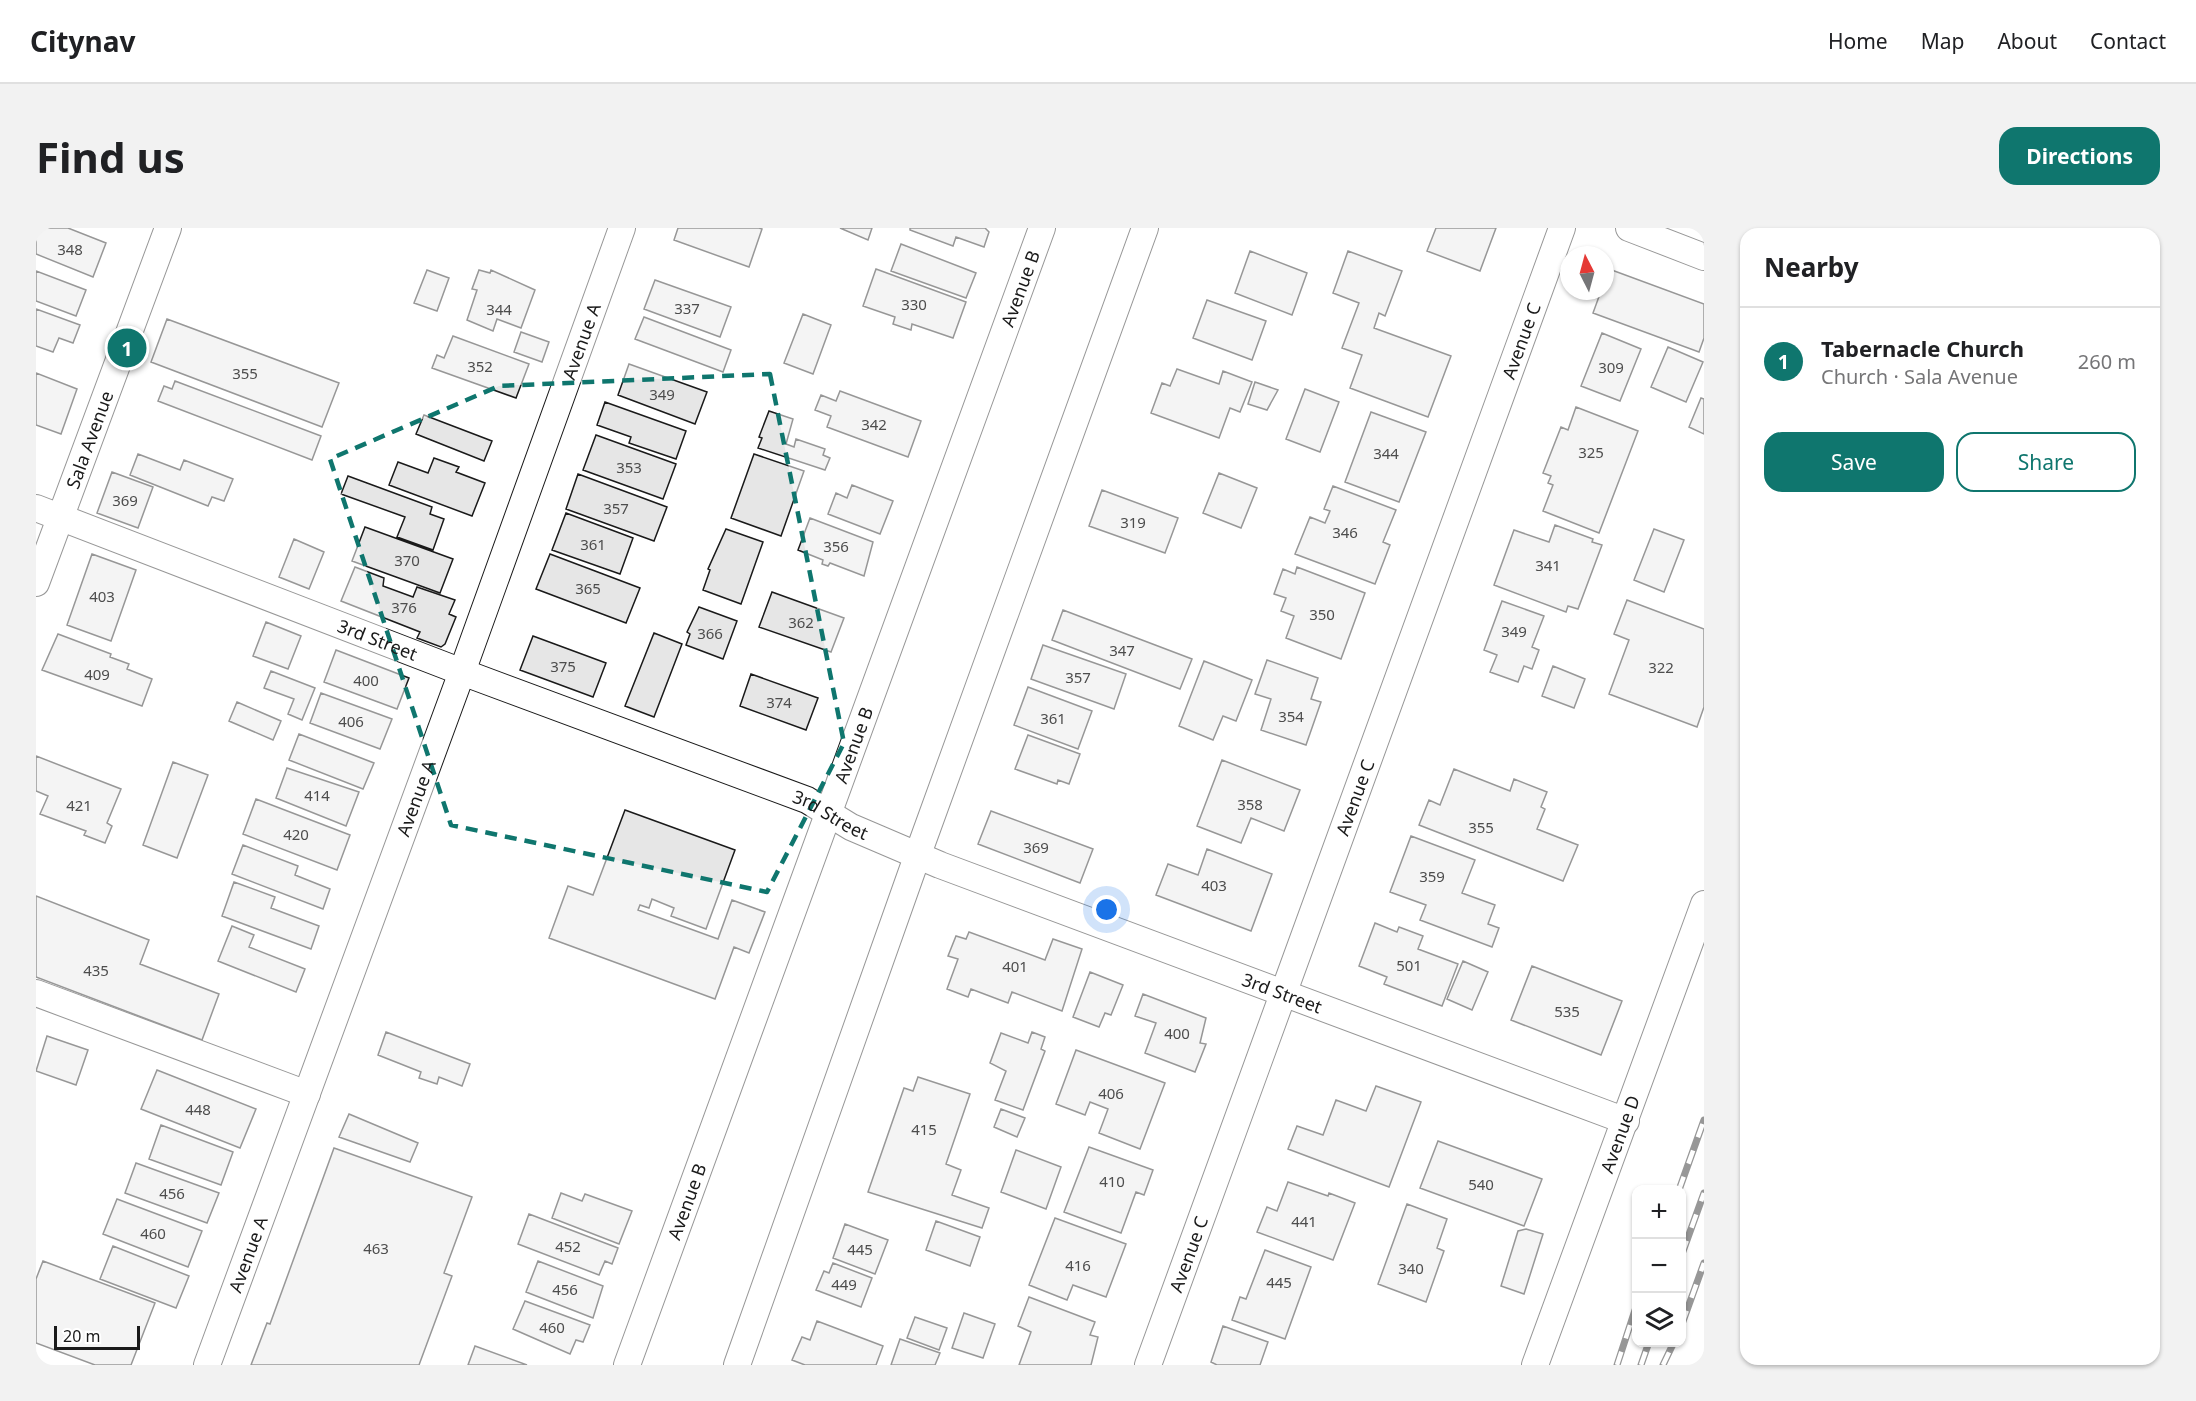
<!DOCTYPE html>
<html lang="en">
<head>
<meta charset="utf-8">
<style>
	body { margin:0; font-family:"Noto Sans",sans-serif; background:#f2f2f2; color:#202124 }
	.controls { position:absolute; right:18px; bottom:18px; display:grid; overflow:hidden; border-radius:12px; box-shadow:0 2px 4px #0004 }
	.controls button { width:54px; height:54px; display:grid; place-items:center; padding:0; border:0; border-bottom:2px solid #e0e0e0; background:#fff; color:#202124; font:30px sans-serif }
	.compass { position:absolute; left:1524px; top:18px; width:54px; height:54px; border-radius:50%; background:#fff; box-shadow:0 2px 4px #0004; rotate:354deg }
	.scale { position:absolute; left:18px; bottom:15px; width:86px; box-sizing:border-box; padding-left:6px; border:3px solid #1a1a1a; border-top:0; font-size:16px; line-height:21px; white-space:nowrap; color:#1a1a1a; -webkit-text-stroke:4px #fff; paint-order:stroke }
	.you { position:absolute; left:1071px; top:682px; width:21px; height:21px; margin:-15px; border:4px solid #fff; border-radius:50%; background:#1a73e8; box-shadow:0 0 0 9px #1a73e833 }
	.badge { display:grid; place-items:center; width:39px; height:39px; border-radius:50%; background:#0f766e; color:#fff; font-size:20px; font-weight:700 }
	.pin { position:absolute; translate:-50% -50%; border:3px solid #fff; box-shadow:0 2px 6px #0006 }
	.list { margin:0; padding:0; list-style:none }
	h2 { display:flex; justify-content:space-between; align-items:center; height:78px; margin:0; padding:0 24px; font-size:26px }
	h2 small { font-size:20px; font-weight:400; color:#757577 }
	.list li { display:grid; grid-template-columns:39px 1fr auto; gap:18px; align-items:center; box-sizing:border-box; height:108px; padding:0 24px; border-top:2px solid #e0e0e0 }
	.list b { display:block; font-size:22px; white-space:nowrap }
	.list p { margin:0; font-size:20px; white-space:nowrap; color:#757577 }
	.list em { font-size:20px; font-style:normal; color:#757577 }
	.actions { display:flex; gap:12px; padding:18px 24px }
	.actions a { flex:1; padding:14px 0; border:2px solid #0f766e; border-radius:18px; text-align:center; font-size:21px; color:#0f766e }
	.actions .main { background:#0f766e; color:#fff }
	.icon { flex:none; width:33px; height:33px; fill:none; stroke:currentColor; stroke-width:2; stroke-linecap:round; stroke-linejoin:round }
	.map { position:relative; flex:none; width:1668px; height:1137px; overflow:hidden; border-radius:18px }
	header { display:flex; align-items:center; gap:36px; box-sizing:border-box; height:84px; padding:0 30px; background:#fff; border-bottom:2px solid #e0e0e0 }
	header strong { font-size:28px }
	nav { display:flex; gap:33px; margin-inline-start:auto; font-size:21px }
	.intro { display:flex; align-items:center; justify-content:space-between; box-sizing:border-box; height:144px; padding:0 36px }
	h1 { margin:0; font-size:42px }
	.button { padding:15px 27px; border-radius:18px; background:#0f766e; color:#fff; font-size:21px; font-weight:700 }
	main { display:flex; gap:36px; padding:0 36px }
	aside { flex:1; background:#fff; border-radius:18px; box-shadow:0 2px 4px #0004 }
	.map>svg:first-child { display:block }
</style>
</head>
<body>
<header>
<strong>Citynav</strong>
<nav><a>Home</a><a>Map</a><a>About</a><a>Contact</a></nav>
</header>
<div class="intro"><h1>Find us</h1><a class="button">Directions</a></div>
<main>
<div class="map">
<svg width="1668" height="1137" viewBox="0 0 1668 1137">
	<rect width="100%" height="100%" fill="#fff"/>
	<path fill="#e6e6e6" stroke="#1a1a1a" stroke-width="1.5" d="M0,0H32L70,15L57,49L0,26Z
		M642,0H723L726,1L713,39L638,12Z
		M804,0H836L832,12Z
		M874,0H949L953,4L948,19L920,9L917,18L874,2Z
		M1400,0H1460L1444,43L1391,23Z
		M865,16L940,45L930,70L855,43Z
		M1214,23L1271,45L1256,87L1199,65Z
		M1312,23L1366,43L1349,88L1343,85L1338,100L1415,128L1392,189L1314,160L1326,127L1306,120L1323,75L1297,65Z
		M840,41L930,74L917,110L876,96L875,102L857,96L859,89L827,78Z
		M1573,41L1668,76V110L1663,124L1557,85L1565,63H1569Z
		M391,42L413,50L401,83L378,75Z
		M443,42L454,45L455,42L499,62L485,100L461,91L457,103L431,92L441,62L436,61Z
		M0,43L50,62L40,88L0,73Z
		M619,52L695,79L684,109L608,81Z
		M1171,72L1230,93L1216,132L1157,110Z
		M0,81L44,97L37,115L23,110L17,124L0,118Z
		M767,86L795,97L777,146L748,135Z
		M608,89L695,122L687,144L599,111Z
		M131,91L303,155L286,199L115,134Z
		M485,104L513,114L506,134L478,124Z
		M1566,105L1605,121L1584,173L1545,158Z
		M417,108L493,136L480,170L396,140L401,127L408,130Z
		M1632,119L1667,134L1650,174L1615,159Z
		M593,136L671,164L659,196L582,167Z
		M1141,141L1183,156L1187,143L1216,154L1204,184L1194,180L1183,210L1115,185L1126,155L1134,158Z
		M0,145L41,161L25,206L0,197Z
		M139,153L285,208L276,232L122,173L128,158L136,161Z
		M1219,154L1242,162L1231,182L1212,176Z
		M1269,161L1303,174L1284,224L1250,211Z
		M804,163L885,193L872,229L791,199L795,188L779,182L785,167L800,173Z
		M1665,170L1668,171V206L1653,199Z
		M569,174L650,203L640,231L593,215L595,209L561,197Z
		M1540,179L1602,203L1563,305L1507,283L1517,257L1512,255L1515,248L1507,245L1525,199L1532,202Z
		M733,183L757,191L750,216L758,219L760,211L789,221L787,227L794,230L789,242L722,220L726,210L723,209Z
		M1335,184L1390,204L1363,274L1309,254Z
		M388,187L456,213L448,233L380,206Z
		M560,207L640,236L627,271L547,242Z
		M102,226L144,242L148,232L197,251L188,273L176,269L172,278L94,247Z
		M718,226L768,243L745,308L695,290Z
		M398,230L423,239L420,244L449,255L436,288L353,257L362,234L392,245Z
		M76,244L117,259L102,300L61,285Z
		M1183,245L1221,260L1205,300L1167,285Z
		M542,246L631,279L618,313L530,281Z
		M312,248L396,279L394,286L408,291L397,322L361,309L369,289L305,266Z
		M816,257L857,273L844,306L792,286L800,265L811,270Z
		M1297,258L1360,282L1347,314L1354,317L1339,356L1259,326L1274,289L1289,295L1294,283L1288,281Z
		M1066,262L1142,290L1129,325L1053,298Z
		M530,285L597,310L584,346L516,322Z
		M774,290L837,314L828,348L794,335L792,338L786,336L787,332L762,322Z
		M1519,297L1557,311L1556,314L1566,317L1542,381L1532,378L1530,384L1458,357L1478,302L1513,314Z
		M329,299L417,331L404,365L316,333Z
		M690,301L727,314L705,376L667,362L674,342L672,341Z
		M1618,301L1648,312L1628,364L1598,352Z
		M258,311L288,324L273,361L243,349Z
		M56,326L100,342L75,413L31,397Z
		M514,326L604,360L590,395L500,361Z
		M319,339L348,350L347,358L377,369L381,359L419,372L413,386L420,389L409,416L405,419L381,410L384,404L305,373Z
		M1261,339L1329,365L1305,431L1250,410L1258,388L1245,383L1250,370L1238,366L1247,341L1259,346Z
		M736,364L808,390L795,424L723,399Z
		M1591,372L1668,401V479L1661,499L1573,466L1593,412L1578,406Z
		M1466,373L1508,388L1496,419L1503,422L1496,441L1488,438L1482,454L1454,444L1461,427L1448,422Z
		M663,379L701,393L687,431L650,417L654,406L651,404Z
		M1027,382L1156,431L1144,461L1016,412Z
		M230,394L265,408L252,441L217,428Z
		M618,405L646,416L618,489L589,478Z
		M22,406L75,426L74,429L93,436L91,441L116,451L106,478L6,442Z
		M497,408L570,435L557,469L484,442Z
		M1007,417L1090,446L1078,481L995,451Z
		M300,422L373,450L361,481L288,454Z
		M1231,432L1282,450L1275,471L1285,474L1270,517L1225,502L1235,471L1219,466Z
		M1168,433L1216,452L1200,493L1187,488L1177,512L1143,498Z
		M1517,438L1549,451L1538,480L1506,468Z
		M235,443L279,460L266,492L252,486L258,471L228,460Z
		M715,446L782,470L770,502L704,478Z
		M992,459L1056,483L1042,521L978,497Z
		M285,465L356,491L344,521L274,495Z
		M201,474L245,493L237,512L193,493Z
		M263,506L338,535L327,561L253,532Z
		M992,507L1044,526L1033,556L1022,552L1021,556L979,541Z
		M0,528L85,561L71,595L76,598L69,615L48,607L50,603L4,586L12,568L0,563Z
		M1186,532L1264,562L1248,603L1215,590L1205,615L1161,598Z
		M137,534L172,547L141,630L107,617Z
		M251,540L323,564L310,598L240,570Z
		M1418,541L1474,563L1478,551L1511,564L1505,579L1509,581L1501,601L1542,617L1527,653L1383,597L1393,572L1404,577Z
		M220,571L314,607L301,642L207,606Z
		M589,582L699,622L670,701L635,688L638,680L616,671L613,680L604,677L602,682L682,711L696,672L729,684L713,725L698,719L679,771L513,710L532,658L557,667Z
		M955,583L1057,621L1044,655L942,616Z
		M1375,608L1439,632L1426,665L1459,677L1452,696L1463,700L1456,719L1384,692L1390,677L1354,664Z
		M207,617L262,638L259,647L294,661L287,681L196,646Z
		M1171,621L1236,646L1215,703L1120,667L1132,636L1162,647Z
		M198,654L239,669L235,680L283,698L275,721L186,688Z
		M0,668L113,712L104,736L183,766L166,812L0,749Z
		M1339,695L1361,704L1363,699L1387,708L1382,721L1422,736L1406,778L1348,756L1351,749L1323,738Z
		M196,698L218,707L213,719L269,741L260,764L182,733Z
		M933,704L1009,732L1017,711L1046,721L1026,783L976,764L972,775L935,761L932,769L911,761L922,731L912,728L920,708L930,711Z
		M1427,733L1452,744L1436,782L1411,771Z
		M1496,738L1586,773L1565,827L1475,792Z
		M1054,744L1087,757L1075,787L1069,785L1063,799L1037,789Z
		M1107,766L1170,790L1164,815L1170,816L1159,844L1109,825L1120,795L1099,788Z
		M350,804L434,836L426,858L403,849L401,856L383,850L385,844L342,827Z
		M996,804L1009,809L1005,821L1009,823L987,882L959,872L970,843L954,835L965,805L992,815Z
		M11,808L52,822L40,857L0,843Z
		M1040,822L1129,855L1104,921L1063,905L1072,881L1054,874L1049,887L1020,876Z
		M121,842L220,881L204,920L105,881Z
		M882,849L934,866L910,936L925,942L916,967L953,980L946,1000L832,964L868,860L877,863Z
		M1340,858L1385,874L1353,959L1252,921L1261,898L1287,907L1300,872L1330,883Z
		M965,881L989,890L981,909L958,899Z
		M313,886L382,915L374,934L303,909Z
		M125,897L197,924L185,957L113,931Z
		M1402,913L1506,951L1488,998L1384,960Z
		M1053,919L1117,942L1108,967L1100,964L1085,1005L1028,984Z
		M298,920L436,969L408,1045L416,1048L383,1137H215L231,1095L234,1096Z
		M980,922L1025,939L1010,981L965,964Z
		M100,935L183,965L171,995L89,965Z
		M1252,954L1292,968L1293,965L1319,975L1297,1032L1221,1004L1231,979L1241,983Z
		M525,965L546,973L549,966L596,983L583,1016L516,990Z
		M81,971L166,1003L152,1039L67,1006Z
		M1371,976L1411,991L1401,1020L1408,1023L1390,1074L1342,1056Z
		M493,986L582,1020L576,1036L569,1033L563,1047L482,1016Z
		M1019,990L1090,1016L1070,1069L1037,1057L1031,1072L993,1057Z
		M900,993L944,1009L934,1038L890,1022Z
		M809,996L852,1012L839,1046L797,1030Z
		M1490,1001L1507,1006L1488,1066L1465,1058L1482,1003Z
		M77,1018L153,1048L140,1080L64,1051Z
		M1229,1022L1275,1039L1249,1111L1196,1092L1204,1069L1210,1071Z
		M7,1033L119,1075L95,1137H59L0,1115V1051Z
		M502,1033L567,1058L557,1090L490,1064Z
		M797,1035L836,1050L825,1079L780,1062L788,1043L793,1045Z
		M993,1069L1059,1094L1054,1107L1062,1109L1055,1137H983L995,1104L982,1098Z
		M489,1073L554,1097L547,1114L540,1112L534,1126L477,1101Z
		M928,1085L959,1096L947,1130L916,1120Z
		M879,1089L911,1100L903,1122L871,1110Z
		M781,1093L847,1118L840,1137H769L756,1132L766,1109L774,1112Z
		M1187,1098L1232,1114L1224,1137H1181L1175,1134Z
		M864,1111L904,1125L899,1137H855Z
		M439,1118L491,1137H432Z"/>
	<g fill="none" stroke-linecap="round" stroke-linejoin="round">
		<g stroke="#1a1a1a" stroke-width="28">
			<g id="street">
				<path d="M1593,0L1668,29"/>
				<path id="s1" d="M0,280L426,444L771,572L815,599L904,637L1590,893"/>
				<path id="s2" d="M0,355L132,0"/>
				<path d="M0,765L271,866"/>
				<path id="s3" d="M171,1137L426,444L586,0"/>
				<path id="s4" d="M591,1137L1006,0"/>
				<path d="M701,1137L882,626L1109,0"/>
				<path id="s5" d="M1112,1137L1526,0"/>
				<path id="s6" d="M1499,1137L1668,676"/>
			</g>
		</g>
		<use href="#street" stroke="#fff" stroke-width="26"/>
		<g stroke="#1a1a1a" stroke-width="7">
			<path id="rail" d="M1643,962L1668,892
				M1646,1026L1668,965
				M1646,1096L1668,1035
				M1581,1137L1600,1079
				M1605,1137L1613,1114
				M1627,1137L1638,1114"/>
		</g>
		<use href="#rail" stroke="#fff" stroke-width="4.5" stroke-dasharray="14" stroke-linecap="butt"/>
	</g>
	<path d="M0 0H1668V1137H0ZM734,146L808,515L731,664L415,597L294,231L463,158Z" fill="#fff" fill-opacity=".55" fill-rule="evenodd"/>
	<path fill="none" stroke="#0f766e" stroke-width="4.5" stroke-dasharray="12 8" stroke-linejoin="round" d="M734,146L808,515L731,664L415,597L294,231L463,158Z"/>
	<g text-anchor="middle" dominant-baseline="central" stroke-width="4.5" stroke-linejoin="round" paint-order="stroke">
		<g font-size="15" fill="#4d4d4d">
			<text x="34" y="21">348</text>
			<text x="878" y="76">330</text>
			<text x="651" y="80">337</text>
			<text x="463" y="81">344</text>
			<text x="444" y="138">352</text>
			<text x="1575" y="139">309</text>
			<text x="209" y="145">355</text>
			<text x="626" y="166">349</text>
			<text x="838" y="196">342</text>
			<text x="1555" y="224">325</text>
			<text x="1350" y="225">344</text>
			<text x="593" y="239">353</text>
			<text x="89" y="272">369</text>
			<text x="580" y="280">357</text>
			<text x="1097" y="294">319</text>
			<text x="1309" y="304">346</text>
			<text x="557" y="316">361</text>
			<text x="800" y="318">356</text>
			<text x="371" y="332">370</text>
			<text x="1512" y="337">341</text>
			<text x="552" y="360">365</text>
			<text x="66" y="368">403</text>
			<text x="368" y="379">376</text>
			<text x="1286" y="386">350</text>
			<text x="765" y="394">362</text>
			<text x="1478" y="403">349</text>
			<text x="674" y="405">366</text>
			<text x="1086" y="422">347</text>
			<text x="527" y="438">375</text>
			<text x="1625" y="439">322</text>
			<text x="61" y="446">409</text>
			<text x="1042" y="449">357</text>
			<text x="330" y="452">400</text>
			<text x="743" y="474">374</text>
			<text x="1255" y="488">354</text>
			<text x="1017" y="490">361</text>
			<text x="315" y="493">406</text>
			<text x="281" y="567">414</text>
			<text x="1214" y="576">358</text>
			<text x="43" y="577">421</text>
			<text x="1445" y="599">355</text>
			<text x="260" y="606">420</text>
			<text x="1000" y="619">369</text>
			<text x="1396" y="648">359</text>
			<text x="1178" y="657">403</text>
			<text x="1373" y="737">501</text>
			<text x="979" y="738">401</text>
			<text x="60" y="742">435</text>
			<text x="1531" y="783">535</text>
			<text x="1141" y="805">400</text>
			<text x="1075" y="865">406</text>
			<text x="162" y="881">448</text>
			<text x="888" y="901">415</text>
			<text x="1076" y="953">410</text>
			<text x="1445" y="956">540</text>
			<text x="136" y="965">456</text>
			<text x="1268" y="993">441</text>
			<text x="117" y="1005">460</text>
			<text x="532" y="1018">452</text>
			<text x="340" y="1020">463</text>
			<text x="824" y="1021">445</text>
			<text x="1042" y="1037">416</text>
			<text x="1375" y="1040">340</text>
			<text x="1243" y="1054">445</text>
			<text x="808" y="1056">449</text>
			<text x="529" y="1061">456</text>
			<text x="516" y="1099">460</text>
		</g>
		<g font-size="18" fill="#1a1a1a" stroke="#fff">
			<text stroke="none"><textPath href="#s4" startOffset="1146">Avenue B</textPath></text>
			<text stroke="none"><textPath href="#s3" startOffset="1090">Avenue A</textPath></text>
			<text stroke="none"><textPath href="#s5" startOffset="1090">Avenue C</textPath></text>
			<text stroke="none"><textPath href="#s2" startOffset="153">Sala Avenue</textPath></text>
			<text stroke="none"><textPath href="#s1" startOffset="366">3rd Street</textPath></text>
			<text stroke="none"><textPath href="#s4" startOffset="660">Avenue B</textPath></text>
			<text stroke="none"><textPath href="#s5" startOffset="604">Avenue C</textPath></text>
			<text stroke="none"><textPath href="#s3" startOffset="604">Avenue A</textPath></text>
			<text stroke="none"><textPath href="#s1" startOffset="852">3rd Street</textPath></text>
			<text stroke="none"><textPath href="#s1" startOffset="1338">3rd Street</textPath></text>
			<text stroke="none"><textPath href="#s6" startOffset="246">Avenue D</textPath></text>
			<text stroke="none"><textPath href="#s4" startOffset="174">Avenue B</textPath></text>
			<text stroke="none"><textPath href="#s3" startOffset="118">Avenue A</textPath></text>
			<text stroke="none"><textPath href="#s5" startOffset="118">Avenue C</textPath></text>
		</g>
	</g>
</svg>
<div class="controls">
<button>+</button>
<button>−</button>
<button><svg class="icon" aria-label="layers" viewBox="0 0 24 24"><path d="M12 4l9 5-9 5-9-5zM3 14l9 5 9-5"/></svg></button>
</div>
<svg class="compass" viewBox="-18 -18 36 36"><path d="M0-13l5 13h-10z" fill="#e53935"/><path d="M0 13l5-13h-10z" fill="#757577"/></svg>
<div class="scale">20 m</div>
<div class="you"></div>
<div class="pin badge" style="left:91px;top:120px">1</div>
</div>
<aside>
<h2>Nearby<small></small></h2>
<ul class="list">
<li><span class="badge">1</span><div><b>Tabernacle Church</b><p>Church · Sala Avenue</p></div><em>260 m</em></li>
</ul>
<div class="actions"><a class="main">Save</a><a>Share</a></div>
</aside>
</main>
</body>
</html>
